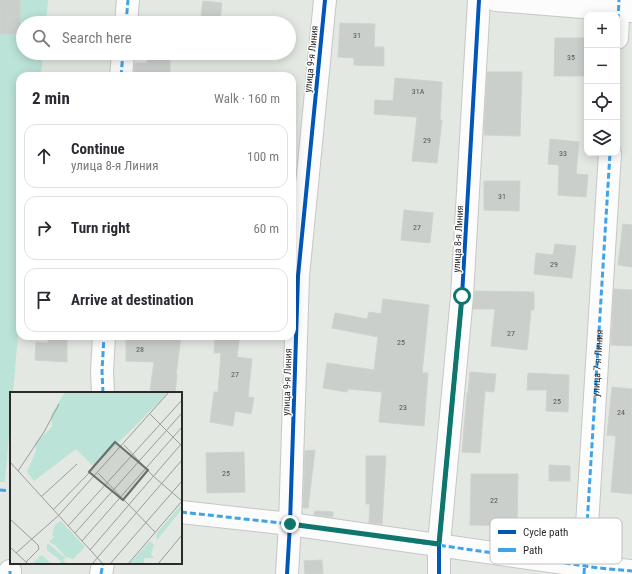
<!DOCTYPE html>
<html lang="en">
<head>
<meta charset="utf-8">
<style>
	body { margin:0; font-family:"Roboto Condensed",sans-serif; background:#f7f7f7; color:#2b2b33 }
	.controls { position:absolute; right:12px; top:12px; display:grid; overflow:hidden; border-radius:8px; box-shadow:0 2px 10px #0003 }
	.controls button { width:36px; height:36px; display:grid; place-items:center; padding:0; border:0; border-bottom:1px solid #e1e1e2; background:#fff; color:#2b2b33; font:20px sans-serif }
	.stop { position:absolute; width:12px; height:12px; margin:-9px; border:3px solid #0f766e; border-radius:50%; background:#fff }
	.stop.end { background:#0f766e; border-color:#fff; box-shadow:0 1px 4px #0008 }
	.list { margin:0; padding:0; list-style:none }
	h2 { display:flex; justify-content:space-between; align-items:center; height:52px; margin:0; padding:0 16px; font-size:17px }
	h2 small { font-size:13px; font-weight:400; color:#7c7c81 }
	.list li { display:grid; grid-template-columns:26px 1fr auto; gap:12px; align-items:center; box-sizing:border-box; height:64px; margin:0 8px 8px; padding:0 8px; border:1px solid #e1e1e2; border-radius:12px }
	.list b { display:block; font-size:15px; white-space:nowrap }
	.list p { margin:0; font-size:13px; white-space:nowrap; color:#7c7c81 }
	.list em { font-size:13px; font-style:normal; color:#7c7c81 }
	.icon { flex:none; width:22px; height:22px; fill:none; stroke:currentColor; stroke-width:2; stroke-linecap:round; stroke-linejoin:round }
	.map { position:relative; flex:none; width:632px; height:574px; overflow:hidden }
	.search { position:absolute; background:#fff; box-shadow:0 2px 10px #0003; left:16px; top:16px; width:280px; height:44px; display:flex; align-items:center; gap:10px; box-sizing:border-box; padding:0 14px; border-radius:22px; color:#7c7c81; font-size:15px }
	.panel { position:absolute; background:#fff; box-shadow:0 2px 10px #0003; left:16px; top:72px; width:280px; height:268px; border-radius:12px }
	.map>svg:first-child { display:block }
</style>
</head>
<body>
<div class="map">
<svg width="632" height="574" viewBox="0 0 632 574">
	<rect width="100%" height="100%" fill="#e3e8e2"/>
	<path fill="#bce3d8" d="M0,0H48L46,23H23V53H43L41,76H20V311L13,393H11V411L5,482H0Z"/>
	<path fill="#cbcfcb" stroke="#cfd3ce" d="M0,0H20V34H0Z
		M203,1L222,3L220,19L201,17Z
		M340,23L375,24L374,47H384V66L354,65V58L338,57Z
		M555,38H587V76H554Z
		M147,53H170V76H134L135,63H147Z
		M487,72H522L520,136L484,135Z
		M395,78L442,82L440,120H442L437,163L412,161L417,117L374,114L375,100L393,101Z
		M550,139L579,142L576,174L588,175L586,197L558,195L559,165L548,164Z
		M484,181H520L519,211L484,210Z
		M404,210L433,213L430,243L401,240Z
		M623,224L632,225V267L618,265Z
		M555,244L576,246L572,278L534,274L536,253L553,255Z
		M614,289L632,290V346L611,345Z
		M475,291L534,292V310H531L527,350L491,346L495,309H473Z
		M383,299L429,305L422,373H428L424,426L379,422L382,392L348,389L347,392L323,388L327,363L374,370L378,337L332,328L335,313L367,319L369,312L381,314Z
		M48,336H67V362L35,360L36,342L48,343Z
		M126,336H181L176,375H177L175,393L150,390L154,362L126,361Z
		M215,338L239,340L237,357L252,359L248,397L254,398L251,414L235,411L233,426L210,422L214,392H218L221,353H214Z
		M470,372L496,374L494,392L485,391L480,453L462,452L467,393H468Z
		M528,373L569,375L568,412L546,411L547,390H527Z
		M612,387L632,389V494L611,492L616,436L607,435Z
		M315,450L308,508H303L305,451Z
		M244,452L245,492L207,493L206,453Z
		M366,456H386L382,524L369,523L370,504H366Z
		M549,465L570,466V481H549Z
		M471,474H518L517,526L470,525Z
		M315,511L333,512V517L314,515Z
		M322,560L323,574H305L304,561Z"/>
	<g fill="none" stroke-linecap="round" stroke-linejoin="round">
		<g stroke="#c7c6c7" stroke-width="24">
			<g id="minor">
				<path d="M496,0L632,11"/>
				<path d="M126,23L128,0"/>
				<path d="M617,38L619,0"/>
				<path d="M121,76L123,53"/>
				<path d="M103,393L102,371L104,336"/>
				<path d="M181,512L290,524L599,568L632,571"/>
				<path d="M10,574V571"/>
				<path d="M101,574L103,563"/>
				<path d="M287,574L290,524L298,276L325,0"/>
				<path d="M439,574V544L462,296L479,0"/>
				<path id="s1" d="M584,574L610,153"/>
			</g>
		</g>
		<use href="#minor" stroke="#fbfcfb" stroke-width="22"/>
		<path stroke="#3ea3eb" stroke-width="3" stroke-dasharray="6 3" stroke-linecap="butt" d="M126,23L128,0
			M617,38L619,0
			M121,76L123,53
			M103,393L102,371L104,336
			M0,490L11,491
			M181,512L290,524L599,568L632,571
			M10,574V571
			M101,574L103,563
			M584,574L610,153"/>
		<g stroke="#fff" stroke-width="6">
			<path id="cycleway" d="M287,574L290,524L298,276L325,0
				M439,574V544L462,296L479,0"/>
		</g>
		<use href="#cycleway" stroke="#0057b8" stroke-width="4"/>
	</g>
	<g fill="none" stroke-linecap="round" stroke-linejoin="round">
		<path stroke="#0f766e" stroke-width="5" d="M290,524L439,544L462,296"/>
	</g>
	<g text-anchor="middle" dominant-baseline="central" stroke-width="3" stroke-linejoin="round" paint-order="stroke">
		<g font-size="8" fill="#555655">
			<text x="357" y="35">31</text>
			<text x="571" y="57">35</text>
			<text x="418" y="91">31А</text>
			<text x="427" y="140">29</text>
			<text x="563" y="153">33</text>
			<text x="502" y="196">31</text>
			<text x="417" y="227">27</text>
			<text x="554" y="264">29</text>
			<text x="511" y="333">27</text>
			<text x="401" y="342">25</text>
			<text x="140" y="349">28</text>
			<text x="235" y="374">27</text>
			<text x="557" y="401">25</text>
			<text x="403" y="407">23</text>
			<text x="621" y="412">24</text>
			<text x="226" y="473">25</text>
			<text x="494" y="500">22</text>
		</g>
		<g font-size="10" fill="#2b2b2b" stroke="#fff">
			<text transform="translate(311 59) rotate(-84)">улица 9-я Линия</text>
			<text transform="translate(458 239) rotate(-87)">улица 8-я Линия</text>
			<text stroke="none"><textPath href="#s1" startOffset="211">улица 7-я Линия</textPath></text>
			<text transform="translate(287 382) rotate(-88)">улица 9-я Линия</text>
		</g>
	</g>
	<g transform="translate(10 392)">
		<rect width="172" height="172" fill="#e3e8e2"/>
		<path d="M55,0H159L84,75L66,57L24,89L17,80L26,59L25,51L42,35L41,23ZM171,113V118L147,148L146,142ZM51,129L75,155L63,167L56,165L45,153L39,150L44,145L42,143L45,133ZM140,149L144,153L141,162L144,166H134V172H119ZM37,151L56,166L53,168L57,172H50L51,169L37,158ZM30,164H33L41,172H22Z" fill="#bce3d8"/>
		<path fill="none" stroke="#999c99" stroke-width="1" d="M140,22L172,54M114,53L143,84L172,109M0,70L93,172M8,79L34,40L49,12M88,81L145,140M31,105L67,72M43,118L80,80M0,127L28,153L29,157L16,170M58,134L172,8M65,141L172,21M72,149L172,35M0,155L18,172M80,158L172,51M6,161L49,123L159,0M82,172L172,68M100,172L172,89M118,172L172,109M148,172L172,143"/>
		<path fill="#6b6d6b" fill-opacity="0.15" stroke="#6b6d6b" stroke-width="2" d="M105,50L138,78L113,108L79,80Z"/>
		<rect width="172" height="172" fill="none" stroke="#2b2b2b" stroke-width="2"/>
	</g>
	<rect x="490" y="518" width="132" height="46" rx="6" fill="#fff" stroke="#bfbfbf" stroke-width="1"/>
	<rect x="498" y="530" width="18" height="4" fill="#0057b8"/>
	<rect x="498" y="548" width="18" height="4" fill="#3ea3eb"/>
	<g font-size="11" fill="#2b2b2b">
		<text x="523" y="536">Cycle path</text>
		<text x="523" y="554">Path</text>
	</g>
</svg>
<div class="controls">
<button>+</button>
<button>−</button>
<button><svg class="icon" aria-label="locate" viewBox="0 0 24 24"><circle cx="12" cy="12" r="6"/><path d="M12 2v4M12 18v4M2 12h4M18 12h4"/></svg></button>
<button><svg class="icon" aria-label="layers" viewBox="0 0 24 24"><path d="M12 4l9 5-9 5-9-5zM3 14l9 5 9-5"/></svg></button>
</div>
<div class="stop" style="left:462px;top:296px"></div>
<div class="stop end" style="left:290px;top:524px"></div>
<div class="search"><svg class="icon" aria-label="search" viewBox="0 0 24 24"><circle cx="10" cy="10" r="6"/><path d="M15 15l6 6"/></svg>Search here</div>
<section class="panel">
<h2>2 min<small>Walk · 160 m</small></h2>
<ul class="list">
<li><svg class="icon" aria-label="ahead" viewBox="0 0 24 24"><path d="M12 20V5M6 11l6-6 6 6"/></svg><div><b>Continue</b><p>улица 8-я Линия</p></div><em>100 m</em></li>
<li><svg class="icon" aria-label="right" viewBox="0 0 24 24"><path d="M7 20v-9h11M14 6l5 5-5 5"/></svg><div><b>Turn right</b></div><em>60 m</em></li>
<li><svg class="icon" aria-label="arrive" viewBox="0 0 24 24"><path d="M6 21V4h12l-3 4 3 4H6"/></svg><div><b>Arrive at destination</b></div></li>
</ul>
</section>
</div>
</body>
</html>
